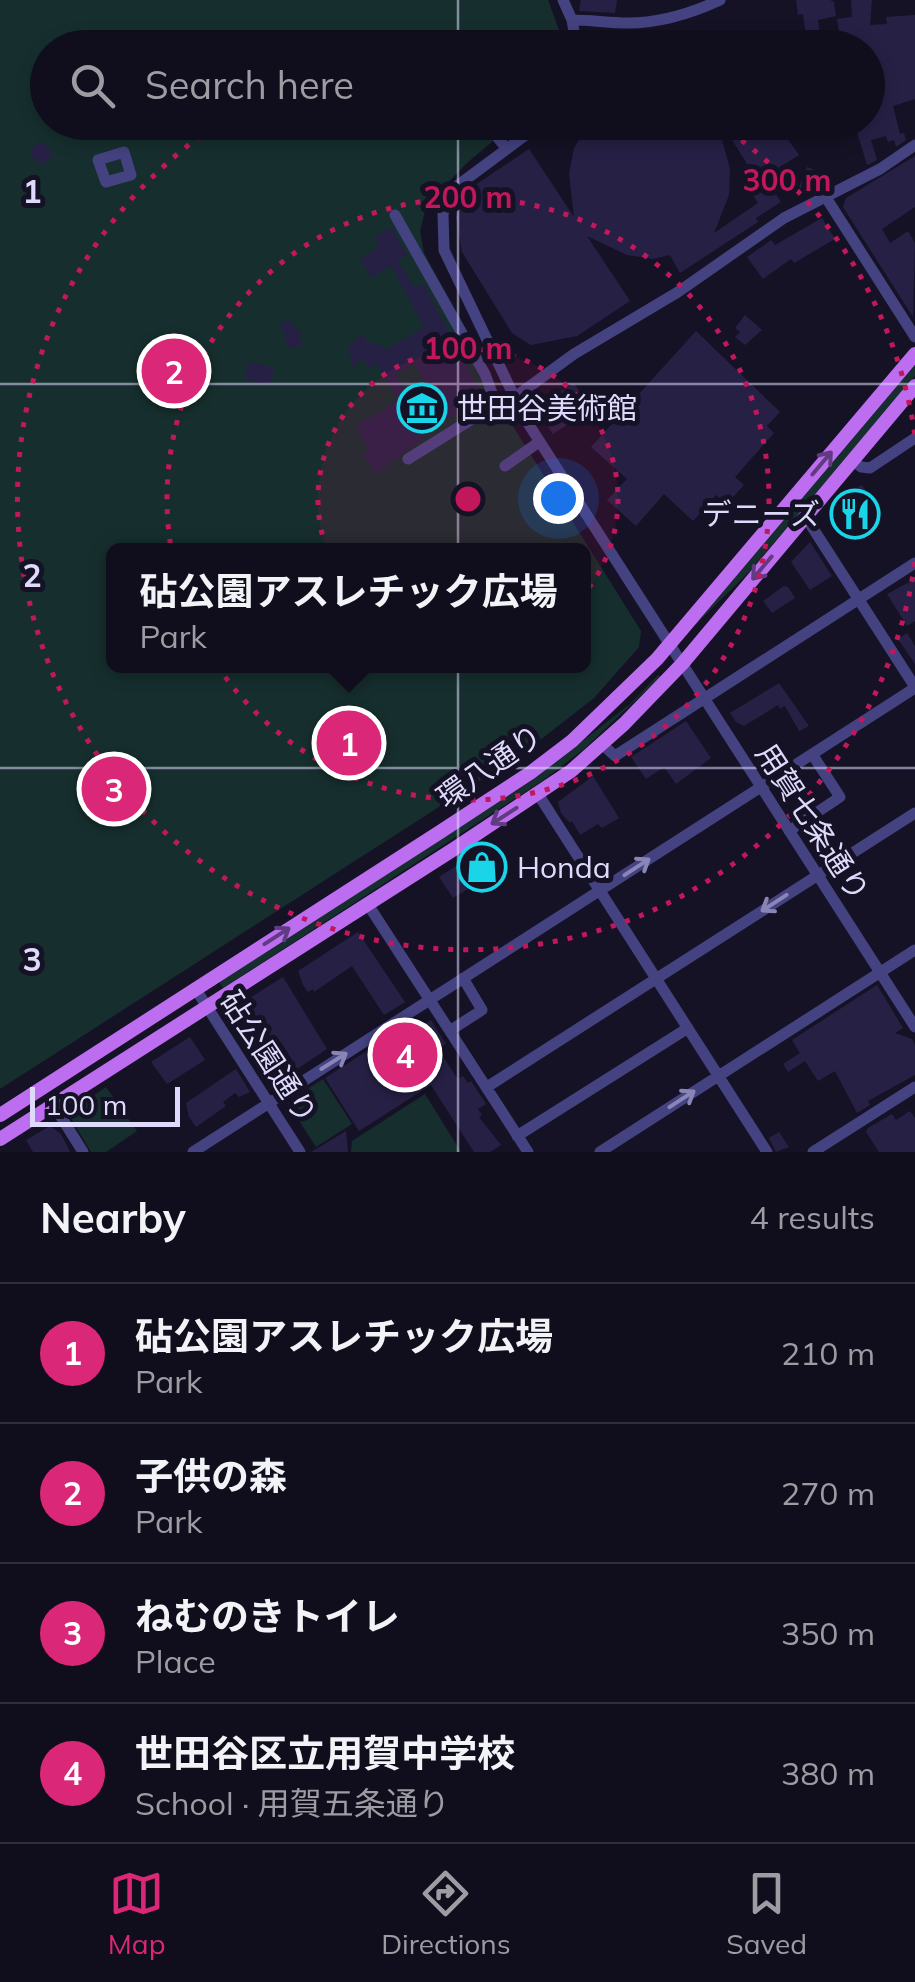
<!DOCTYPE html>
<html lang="en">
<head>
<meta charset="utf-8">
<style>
	body { margin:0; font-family:Mulish,"Noto Sans JP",sans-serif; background:#191725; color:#f1f3f6 }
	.scale { position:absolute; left:30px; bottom:25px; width:150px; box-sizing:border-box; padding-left:10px; border:5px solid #dedafb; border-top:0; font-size:28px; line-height:35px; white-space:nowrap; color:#dedafb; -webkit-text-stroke:8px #151226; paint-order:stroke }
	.you { position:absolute; left:558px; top:498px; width:35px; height:35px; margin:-25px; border:8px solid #fff; border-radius:50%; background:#1a73e8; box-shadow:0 0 0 15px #1a73e833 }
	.badge { display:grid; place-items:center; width:65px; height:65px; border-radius:50%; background:#db2777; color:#fff; font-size:32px; font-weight:700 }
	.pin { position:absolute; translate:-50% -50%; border:5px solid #fff; box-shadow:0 2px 10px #0006 }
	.popup { position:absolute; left:106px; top:543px; width:485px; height:130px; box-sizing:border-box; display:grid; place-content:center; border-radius:15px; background:#100e1c; filter:drop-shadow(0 2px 8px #0005); font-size:32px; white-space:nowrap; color:#9c9ca3 }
	.popup b { font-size:38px; color:#f1f3f6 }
	.popup::after { content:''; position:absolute; left:50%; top:100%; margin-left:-20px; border:20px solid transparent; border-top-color:#100e1c }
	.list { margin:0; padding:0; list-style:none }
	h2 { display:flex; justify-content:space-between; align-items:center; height:130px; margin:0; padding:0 40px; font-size:42px }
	h2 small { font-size:32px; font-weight:400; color:#9c9ca3 }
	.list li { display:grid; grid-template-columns:65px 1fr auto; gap:30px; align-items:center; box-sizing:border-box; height:140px; padding:0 40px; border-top:2px solid #302e3b }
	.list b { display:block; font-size:38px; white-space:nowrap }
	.list p { margin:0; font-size:32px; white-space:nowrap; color:#9c9ca3 }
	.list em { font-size:32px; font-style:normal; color:#9c9ca3 }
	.icon { flex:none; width:55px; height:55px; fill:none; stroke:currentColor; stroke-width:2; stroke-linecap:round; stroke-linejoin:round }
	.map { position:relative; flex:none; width:915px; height:1152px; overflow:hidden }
	.search { position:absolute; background:#100e1c; box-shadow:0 5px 15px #0003; left:30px; right:30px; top:30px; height:110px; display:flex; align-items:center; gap:25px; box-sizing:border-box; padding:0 35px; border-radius:55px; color:#9c9ca3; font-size:38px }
	.sheet { height:690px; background:#100e1c }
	nav { display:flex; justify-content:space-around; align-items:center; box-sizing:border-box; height:140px; border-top:2px solid #302e3b; background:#100e1c; font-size:28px; color:#9c9ca3 }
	nav a { display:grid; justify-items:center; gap:5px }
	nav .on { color:#db2777 }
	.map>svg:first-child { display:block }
</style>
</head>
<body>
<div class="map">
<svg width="915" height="1152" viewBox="0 0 915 1152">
	<rect width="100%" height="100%" fill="#151226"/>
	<path fill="#162f2e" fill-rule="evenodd" d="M0,0H548L565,47L48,48V122L514,123L467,163L427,204L420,231L424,253L485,364L506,415L641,631L639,647L594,698L526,751L0,1089ZM114,550H584V666H114Z
		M915,365V376L750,571L694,626Z
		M658,675L661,676L584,749L542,781L223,988L219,982L527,784L630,704Z
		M323,1079L352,1124L316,1147L287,1102Z
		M106,1087L137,1131L106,1152H91L68,1113Z
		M425,1094L461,1152H351L352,1141Z"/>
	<path fill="#272045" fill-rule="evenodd" d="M581,0H617L615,13L579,11Z
		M796,0H830L834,2L836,16L818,20L820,35L806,36L803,14L798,15Z
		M851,0H872L870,25L887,24L886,17L915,15V99L893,106L900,134L904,133L906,140L896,147L894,140L888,142L886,136L871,140L877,160L867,165L854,122H868V48H833L831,40L840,38L837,19L852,17Z
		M591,122H717L730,169L729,195L714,233L758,203L747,187L757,180L721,122H796L783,132L799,155L783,165L792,178L773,190L781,202L756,218L758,222L680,273L670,255L653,259L627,255L587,236L630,301L577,336L531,345L512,333L462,252L456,217L472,187L529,149L574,217L569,174L574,148Z
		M31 153a10 10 0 1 1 20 0a10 10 0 1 1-20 0Z
		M915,156V207L882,229L890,243L908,231L915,243L913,317L843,207L846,198Z
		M807,167L823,173L806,190L799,187Z
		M822,218L835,239L794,263L791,259L763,279L747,257L771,240L775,245Z
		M391,227L407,255L398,261L415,288L423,283L483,397L421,434L424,438L375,474L363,454L370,450L356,426L399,400L377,364L369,368L364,359L352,367L349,346L362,333L367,343H378L386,350L424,327L391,266L371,278L360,259L379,247L374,237ZM414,363L431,392L420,399L406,394L395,374Z
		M745,315L762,330L745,345L735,337L740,332L735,328Z
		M281,322H292L293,327L300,330L301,347L287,348Z
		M696,331L780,412L767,426L774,433L735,477L744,485L727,504L716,495L693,521L664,494L636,526L607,500L627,479L591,447Z
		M248,362L274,367L271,385L245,380Z
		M574,383L591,409L553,434L536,409Z
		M862,485L878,510L850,528L834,503Z
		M810,542L832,576L810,590L791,562Z
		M915,579V621L907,626L887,594Z
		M784,586L788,587L795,598L772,613L763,601Z
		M907,633L915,646V664L898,639Z
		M779,683L809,726L799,731L785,706L780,709L778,705L744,726L736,722L730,713Z
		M686,721L711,758L676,784L664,767L646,779L631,757Z
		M593,776L619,818L602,828L598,824L580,835L572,821L570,823L561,813L558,802Z
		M114,777L124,797L115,802L104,783Z
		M486,847L503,874L480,889L476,884L453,898L439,877Z
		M358,932L405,1002L384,1015L352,966L314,992L313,989L308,992L303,985L298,971Z
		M283,977L327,1049L297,1069L281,1042L263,1053L235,1007Z
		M877,985L903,1028L895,1033L912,1039L915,1045V1075L868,1101L870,1105L857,1113L835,1071L818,1081L805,1061L788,1072L783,1064L800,1053L792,1040Z
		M431,1020L446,1044L438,1049L455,1075L458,1079L463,1076L468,1083L471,1081L486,1104L478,1109L482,1115L479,1117L501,1145L490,1152H474L431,1085L359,1131L325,1078L387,1038L391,1044Z
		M190,1037L205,1060L167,1084L151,1062Z
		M236,1069L250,1092L239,1097L235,1093L223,1102L226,1106L196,1127L189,1117L186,1103Z
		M910,1111L915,1118V1152H879L866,1132L868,1128L892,1114L896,1120Z
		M50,1126L61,1134L70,1152H33L26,1140Z
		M346,1131L348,1152H311Z
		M779,1132L789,1147L776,1152L769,1138Z"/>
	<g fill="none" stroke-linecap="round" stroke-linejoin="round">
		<path stroke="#444280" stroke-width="11" d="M563,0L572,20L577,48
			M572,20C591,20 609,23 628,23C659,23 692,13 720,0
			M363,122L365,128L377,122
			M485,122L507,149
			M543,122L457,186L443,213L444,250L524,417L915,1027
			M124,152L131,175L106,182L98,160Z
			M825,196L915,337
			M395,215L485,374L496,404L408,459
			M515,397L574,354L678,292L784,218L880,169L915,145
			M852,460L861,467L870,468L915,438
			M505,466L539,442
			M805,516L915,687
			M602,744L615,756L915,563
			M538,794L767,1152
			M789,831L840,797L812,754
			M367,903L528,1152
			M195,988L300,1152
			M451,1030L482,1010L463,978
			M487,1087L915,813
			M53,1104L83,1152
			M517,1136L688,1028
			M193,1152L915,688
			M600,1152L915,950
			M813,1152L915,1087"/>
		<path stroke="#bd6df0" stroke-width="14" d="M0,1115L440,832L530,773L572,741L657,659L915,354
			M0,1139L454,849L571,771L624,724L682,664L915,386"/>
	</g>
	<defs><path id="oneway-shaft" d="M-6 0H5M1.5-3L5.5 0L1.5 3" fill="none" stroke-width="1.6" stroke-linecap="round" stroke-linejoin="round" transform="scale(2.5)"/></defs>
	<g stroke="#613b81">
		<use href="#oneway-shaft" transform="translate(822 463) rotate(-50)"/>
		<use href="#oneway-shaft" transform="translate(762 568) rotate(130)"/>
		<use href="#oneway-shaft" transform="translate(504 816) rotate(147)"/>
		<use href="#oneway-shaft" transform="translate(277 936) rotate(-33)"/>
	</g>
	<g stroke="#8986b7">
		<use href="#oneway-shaft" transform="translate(637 867) rotate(-33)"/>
		<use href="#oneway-shaft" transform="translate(774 903) rotate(147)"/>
		<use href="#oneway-shaft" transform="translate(334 1061) rotate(-32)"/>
		<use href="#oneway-shaft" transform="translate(682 1099) rotate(-33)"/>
	</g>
	<path fill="none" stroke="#dedafb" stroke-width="2.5" stroke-opacity="0.55" d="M458,0V48M458,122V1152M0,384H915M0,768H915"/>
	<circle cx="468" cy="499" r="150" fill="#c2185b" fill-opacity=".12"/>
	<g fill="none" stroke="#c2185b" stroke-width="5" stroke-dasharray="5 10">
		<circle cx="468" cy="499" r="150"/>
		<circle cx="468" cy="499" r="301"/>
		<path d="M915 562A451 451 0 1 1 219 123M717 123A451 451 0 0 1 915 436"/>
	</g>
	<defs>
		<g id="museum-ring" transform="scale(2.5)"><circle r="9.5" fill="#151226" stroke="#1ad5e7" stroke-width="1.5"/><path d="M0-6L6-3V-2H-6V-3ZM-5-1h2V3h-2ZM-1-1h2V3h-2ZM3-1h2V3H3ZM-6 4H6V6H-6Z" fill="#1ad5e7"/></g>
		<g id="restaurant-ring" transform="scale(2.5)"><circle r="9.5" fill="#151226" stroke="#1ad5e7" stroke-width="1.5"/><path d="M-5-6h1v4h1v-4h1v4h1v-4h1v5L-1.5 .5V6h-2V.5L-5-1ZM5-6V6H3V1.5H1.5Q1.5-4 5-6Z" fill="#1ad5e7"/></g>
		<g id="shop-ring" transform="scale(2.5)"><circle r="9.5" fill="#151226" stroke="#1ad5e7" stroke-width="1.5"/><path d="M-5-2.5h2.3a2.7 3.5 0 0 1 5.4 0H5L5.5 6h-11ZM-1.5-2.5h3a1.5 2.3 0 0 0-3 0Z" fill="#1ad5e7"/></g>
	</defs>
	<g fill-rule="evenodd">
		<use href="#museum-ring" x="422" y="408"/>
		<use href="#restaurant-ring" x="855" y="514"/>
		<use href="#shop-ring" x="482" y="867"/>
	</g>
	<g text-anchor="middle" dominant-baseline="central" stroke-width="10" stroke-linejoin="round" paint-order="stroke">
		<g font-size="30" fill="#dedafb" stroke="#151226" text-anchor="start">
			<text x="457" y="408">世田谷美術館</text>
			<text x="820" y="514" text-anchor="end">デニーズ</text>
			<text x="517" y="867">Honda</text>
		</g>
		<g font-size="30" fill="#dedafb" stroke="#151226">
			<text transform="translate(489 766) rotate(-35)">環八通り</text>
			<text transform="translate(813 822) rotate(57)">用賀七条通り</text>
			<text transform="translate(269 1057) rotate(57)">砧公園通り</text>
		</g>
	</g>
	<g font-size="32" text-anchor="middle" font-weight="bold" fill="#dedafb" stroke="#151226" stroke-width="10" stroke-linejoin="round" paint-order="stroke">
		<text x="32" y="203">1</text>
		<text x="32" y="587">2</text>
		<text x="32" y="971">3</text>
	</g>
	<circle cx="468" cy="499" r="15" fill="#c2185b" stroke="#151226" stroke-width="5"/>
	<g font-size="30" text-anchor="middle" font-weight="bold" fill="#c2185b" stroke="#151226" stroke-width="10" stroke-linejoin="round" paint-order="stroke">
		<text x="787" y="191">300 m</text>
		<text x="468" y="208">200 m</text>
		<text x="468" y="359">100 m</text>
	</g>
</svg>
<div class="scale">100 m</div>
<div class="you"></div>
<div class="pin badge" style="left:349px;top:743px">1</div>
<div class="popup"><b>砧公園アスレチック広場</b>Park</div>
<div class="pin badge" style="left:174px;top:371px">2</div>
<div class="pin badge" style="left:114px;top:789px">3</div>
<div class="pin badge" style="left:405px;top:1055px">4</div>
<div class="search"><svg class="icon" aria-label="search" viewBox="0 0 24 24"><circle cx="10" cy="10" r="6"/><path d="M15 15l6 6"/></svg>Search here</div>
</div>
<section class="sheet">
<h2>Nearby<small>4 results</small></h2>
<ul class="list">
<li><span class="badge">1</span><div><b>砧公園アスレチック広場</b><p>Park</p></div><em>210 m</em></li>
<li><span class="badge">2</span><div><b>子供の森</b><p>Park</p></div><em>270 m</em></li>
<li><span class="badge">3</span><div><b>ねむのきトイレ</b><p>Place</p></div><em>350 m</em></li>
<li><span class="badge">4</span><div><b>世田谷区立用賀中学校</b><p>School · 用賀五条通り</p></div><em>380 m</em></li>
</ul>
</section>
<nav>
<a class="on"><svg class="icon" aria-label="map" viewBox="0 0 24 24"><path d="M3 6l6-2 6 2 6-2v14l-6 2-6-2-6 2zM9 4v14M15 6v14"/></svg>Map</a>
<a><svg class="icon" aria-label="directions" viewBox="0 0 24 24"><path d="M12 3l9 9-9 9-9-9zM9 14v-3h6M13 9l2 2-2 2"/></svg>Directions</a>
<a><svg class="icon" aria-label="saved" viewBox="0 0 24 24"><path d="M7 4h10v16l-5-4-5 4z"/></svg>Saved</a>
</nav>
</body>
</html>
